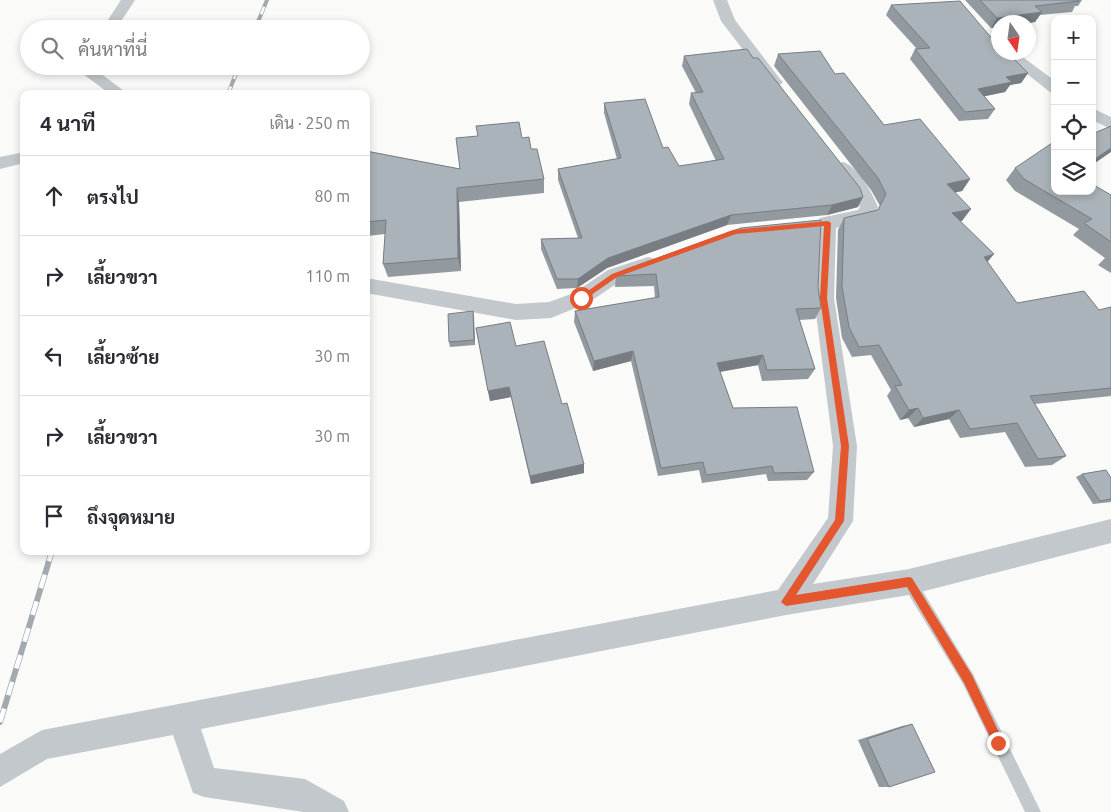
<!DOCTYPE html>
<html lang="th">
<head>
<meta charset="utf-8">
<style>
	body { margin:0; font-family:Ubuntu,Sarabun,sans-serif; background:#f7f7f7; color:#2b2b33 }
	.controls { position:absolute; right:15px; top:15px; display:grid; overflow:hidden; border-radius:10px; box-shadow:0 2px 8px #0003 }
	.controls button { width:45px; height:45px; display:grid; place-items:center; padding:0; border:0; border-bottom:1px solid #e1e1e2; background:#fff; color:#2b2b33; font:25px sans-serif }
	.compass { position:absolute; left:991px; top:15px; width:45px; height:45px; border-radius:50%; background:#fff; box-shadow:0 2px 8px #0003; rotate:167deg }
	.stop { position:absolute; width:15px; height:15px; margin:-11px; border:4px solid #e4572e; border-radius:50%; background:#fff }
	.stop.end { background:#e4572e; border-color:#fff; box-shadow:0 1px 5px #0008 }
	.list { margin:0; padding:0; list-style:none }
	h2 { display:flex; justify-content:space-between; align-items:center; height:65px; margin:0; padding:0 20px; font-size:21px }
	h2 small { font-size:16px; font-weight:400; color:#7c7c81 }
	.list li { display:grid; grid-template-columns:32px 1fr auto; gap:15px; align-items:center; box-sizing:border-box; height:80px; padding:0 20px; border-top:1px solid #e1e1e2 }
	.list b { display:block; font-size:19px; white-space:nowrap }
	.list em { font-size:16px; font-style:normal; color:#7c7c81 }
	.icon { flex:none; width:28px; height:28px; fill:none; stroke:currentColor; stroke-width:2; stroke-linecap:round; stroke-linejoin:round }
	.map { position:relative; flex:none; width:1111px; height:812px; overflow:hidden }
	.search { position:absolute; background:#fff; box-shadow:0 2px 8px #0003; left:20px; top:20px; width:350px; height:55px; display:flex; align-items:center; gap:12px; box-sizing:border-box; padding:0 18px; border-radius:28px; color:#7c7c81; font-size:19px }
	.panel { position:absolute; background:#fff; box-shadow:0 2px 8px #0003; left:20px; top:90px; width:350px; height:465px; border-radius:10px }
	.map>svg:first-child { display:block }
</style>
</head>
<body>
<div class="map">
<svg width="1111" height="812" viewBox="0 0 1111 812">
	<rect width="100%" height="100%" fill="#fafaf8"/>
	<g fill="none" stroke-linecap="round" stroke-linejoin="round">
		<path fill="#c3c8cc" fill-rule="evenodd" d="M909,575L914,577L973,674L1041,812H1025L963,684L904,587L902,582L904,577Z"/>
		<path fill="#c3c8cc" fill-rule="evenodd" d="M121,0H135L116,29H102Z
			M713,0H727L735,20L780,79L783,82L780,85H770L721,21Z
			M999,52H1016L1055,81V94L1050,92Z
			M81,66H96V70L128,94H110L83,74Z
			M1092,108L1111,117V129L1092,120Z
			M24,152V163L0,169V157Z
			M843,162C859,167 872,193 878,207L871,220L836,228L834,298L857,446L853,521L813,584L909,569L1111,519V543L909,595L786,615L201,729L214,768L305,779L344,801L349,812H304L204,797L193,793L173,735L47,759L0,787V754L42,730L778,590L828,518L833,446L814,298L818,223L820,218L858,210L860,207L856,197L834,168L837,164Z
			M648,257L655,259L658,264L655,269L622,280L588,303L551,318L516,320L366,293V278L516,304L549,302L574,293L608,270Z"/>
		<g stroke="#a2aab0" stroke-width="4">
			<path id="rail-far1" d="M255,29L267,0
				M228,94L239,66"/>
		</g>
		<g stroke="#a2aab0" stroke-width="6">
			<path id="rail" d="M0,722L52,551"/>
		</g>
		<use href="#rail-far1" stroke="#fff" stroke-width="2.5" stroke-dasharray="8" stroke-linecap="butt"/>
		<use href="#rail" stroke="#fff" stroke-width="4.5" stroke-dasharray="14" stroke-linecap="butt"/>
	</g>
	<path fill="#929a9f" d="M965,0H1082L1078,6H1075L1072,12L1040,15L1035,22L1028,23L998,22V27L991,28Z
		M891,5L989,35L1028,73L1021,83L1010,85L1005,92L984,96L995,109L988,119L959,121L910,59L915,49H917L886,15Z
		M778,54L835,74L884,125L970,179L962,191L955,192L962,221H960L987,262L1017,303L1099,310L1111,307V396L1035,404L1066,456L1052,465L1025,467L1005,432L960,438L949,419L914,427L908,418L900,420L887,396L891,390L871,355L852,357L842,338L836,298L838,230L844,218L877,210L880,206L871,190L774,66Z
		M684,56L753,58L858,207L827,215L727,225L607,268L577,288L557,289L541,249V239L578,238L558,180V169L617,159L604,113V103L663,148L679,166L716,161L689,104L691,93H696L682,66Z
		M522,138L531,149L544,179V193L459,202L461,271L388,277L383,264L385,234L367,236L366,233V151L460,169Z
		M1015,168L1055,191L1111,195V273L1098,265L1105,258L1073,235L1079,229L1015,191L1006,180Z
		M624,270L818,287L821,308L815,319L799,320L815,369L808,379L762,381L758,365L720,372L733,408L814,472L807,480L768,481L766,474L702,483L699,470L658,476L631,361L593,371L574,322L575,311L655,298L654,286L615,287L616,276Z
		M473,311L475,345L450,347L449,342Z
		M476,328L516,346L562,404L584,464V473L531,484L511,397L490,401Z
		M1082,474L1111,478V502L1093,504L1076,477Z
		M912,724L889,787H879L858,740L902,726Z"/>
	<path fill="#777d82" d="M1042,12L1035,22L1028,23L998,22V27L991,28L997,18Z
		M1028,73L1021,83L1010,85L1005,92L972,99L978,89L1006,77Z
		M1111,148V152L1092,165V161Z
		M970,179L962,191L939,196L947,184Z
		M457,188L459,202L461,271L458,258Z
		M863,197L858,207L827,215L832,205Z
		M971,209L962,221L944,224L952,213Z
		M731,215L727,225L607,268L577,288L578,279L608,258Z
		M994,254L985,265L984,257Z
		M473,311L474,316L475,345L474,340Z
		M633,351L631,361L593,371L594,361Z
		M763,355L758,365L713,373L717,363Z
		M509,387L511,397L490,401L488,391Z
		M918,408L908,418L900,420L909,410Z
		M959,410L949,419L914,427L923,418Z
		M584,464V473L531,484L530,476Z"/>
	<path fill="#aab3b9" stroke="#777d82" d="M980,0H1077L1079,1L1035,6L1042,12L997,18Z
		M960,1L989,35L998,44V52H1007L1028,73L1006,77L1012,82L978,89L995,109L965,112L915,49L930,48L891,5Z
		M747,49L753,58H758L860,188L863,197L832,205L731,215L608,258L578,279H557L541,239L582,238L558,169L621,158L604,103L645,99L663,148L668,147L679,166L724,159L691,93L703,92L684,56Z
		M820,51L835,74L844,73L884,125L920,119L970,179L947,184L971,209L952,213L994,254L984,257L1017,303L1084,291L1099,310L1111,307V388L1030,396L1066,456L1038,459L1017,423L970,429L959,410L923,418L918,408L909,410L895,386L902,385L879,345L859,347L849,327L842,287L844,218L878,210L886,194L878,178L778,54Z
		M519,122L522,138L529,137L531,149H537L544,179L457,188L458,258L383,264L386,220L366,222V151L460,169L456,138L478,136L476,126Z
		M1111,126V148L1092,161V134Z
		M1055,141V191H1092V184L1111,195V242L1084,223L1092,219L1024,179L1015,168Z
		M821,220L818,287L821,308L796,309L815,369L767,370L763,355L717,363L733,408L797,407L814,472L774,473L772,466L706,475L703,462L661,468L633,351L594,361L575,311L659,297L656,274L616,276L624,270L741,228Z
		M473,311L474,340L449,342L448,314Z
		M510,322L516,346L544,341L562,404L567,403L584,464L530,476L509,387L488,391L476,328Z
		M1106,470L1111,478V499L1100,501L1082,474Z
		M912,724L935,772L889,787L867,739Z"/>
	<path fill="#e4572e" d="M828,221L831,223L827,298L849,446L844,521L796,595L909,577L912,578L972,675L1004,743L998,749L995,747L964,683L907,587L786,606L781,602L835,520L841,446L820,298L824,226L736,234L617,277L584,300L578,298L612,274L733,230Z"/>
</svg>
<div class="controls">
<button>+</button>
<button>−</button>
<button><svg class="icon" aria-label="locate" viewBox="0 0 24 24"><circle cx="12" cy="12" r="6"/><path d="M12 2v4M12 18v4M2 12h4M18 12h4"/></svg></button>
<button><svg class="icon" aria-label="layers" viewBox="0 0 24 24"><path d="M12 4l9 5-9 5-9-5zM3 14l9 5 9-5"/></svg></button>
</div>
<svg class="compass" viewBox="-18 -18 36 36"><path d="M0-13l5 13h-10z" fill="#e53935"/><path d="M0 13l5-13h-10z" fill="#7c7c81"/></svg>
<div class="stop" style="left:581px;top:298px"></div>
<div class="stop end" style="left:998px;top:743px"></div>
<div class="search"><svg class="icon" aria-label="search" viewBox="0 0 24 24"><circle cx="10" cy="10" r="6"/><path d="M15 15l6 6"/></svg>ค้นหาที่นี่</div>
<section class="panel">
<h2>4 นาที<small>เดิน · 250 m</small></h2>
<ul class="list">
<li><svg class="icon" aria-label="ahead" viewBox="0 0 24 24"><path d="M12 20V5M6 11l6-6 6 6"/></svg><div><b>ตรงไป</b></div><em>80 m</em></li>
<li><svg class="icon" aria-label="right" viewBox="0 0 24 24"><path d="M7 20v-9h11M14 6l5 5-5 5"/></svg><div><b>เลี้ยวขวา</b></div><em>110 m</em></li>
<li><svg class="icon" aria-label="left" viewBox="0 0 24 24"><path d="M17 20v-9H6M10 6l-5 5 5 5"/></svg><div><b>เลี้ยวซ้าย</b></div><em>30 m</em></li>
<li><svg class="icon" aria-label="right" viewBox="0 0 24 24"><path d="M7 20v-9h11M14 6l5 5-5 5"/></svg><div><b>เลี้ยวขวา</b></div><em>30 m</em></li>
<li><svg class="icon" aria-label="arrive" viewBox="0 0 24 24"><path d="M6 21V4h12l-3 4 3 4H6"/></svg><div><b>ถึงจุดหมาย</b></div></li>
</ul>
</section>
</div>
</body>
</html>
